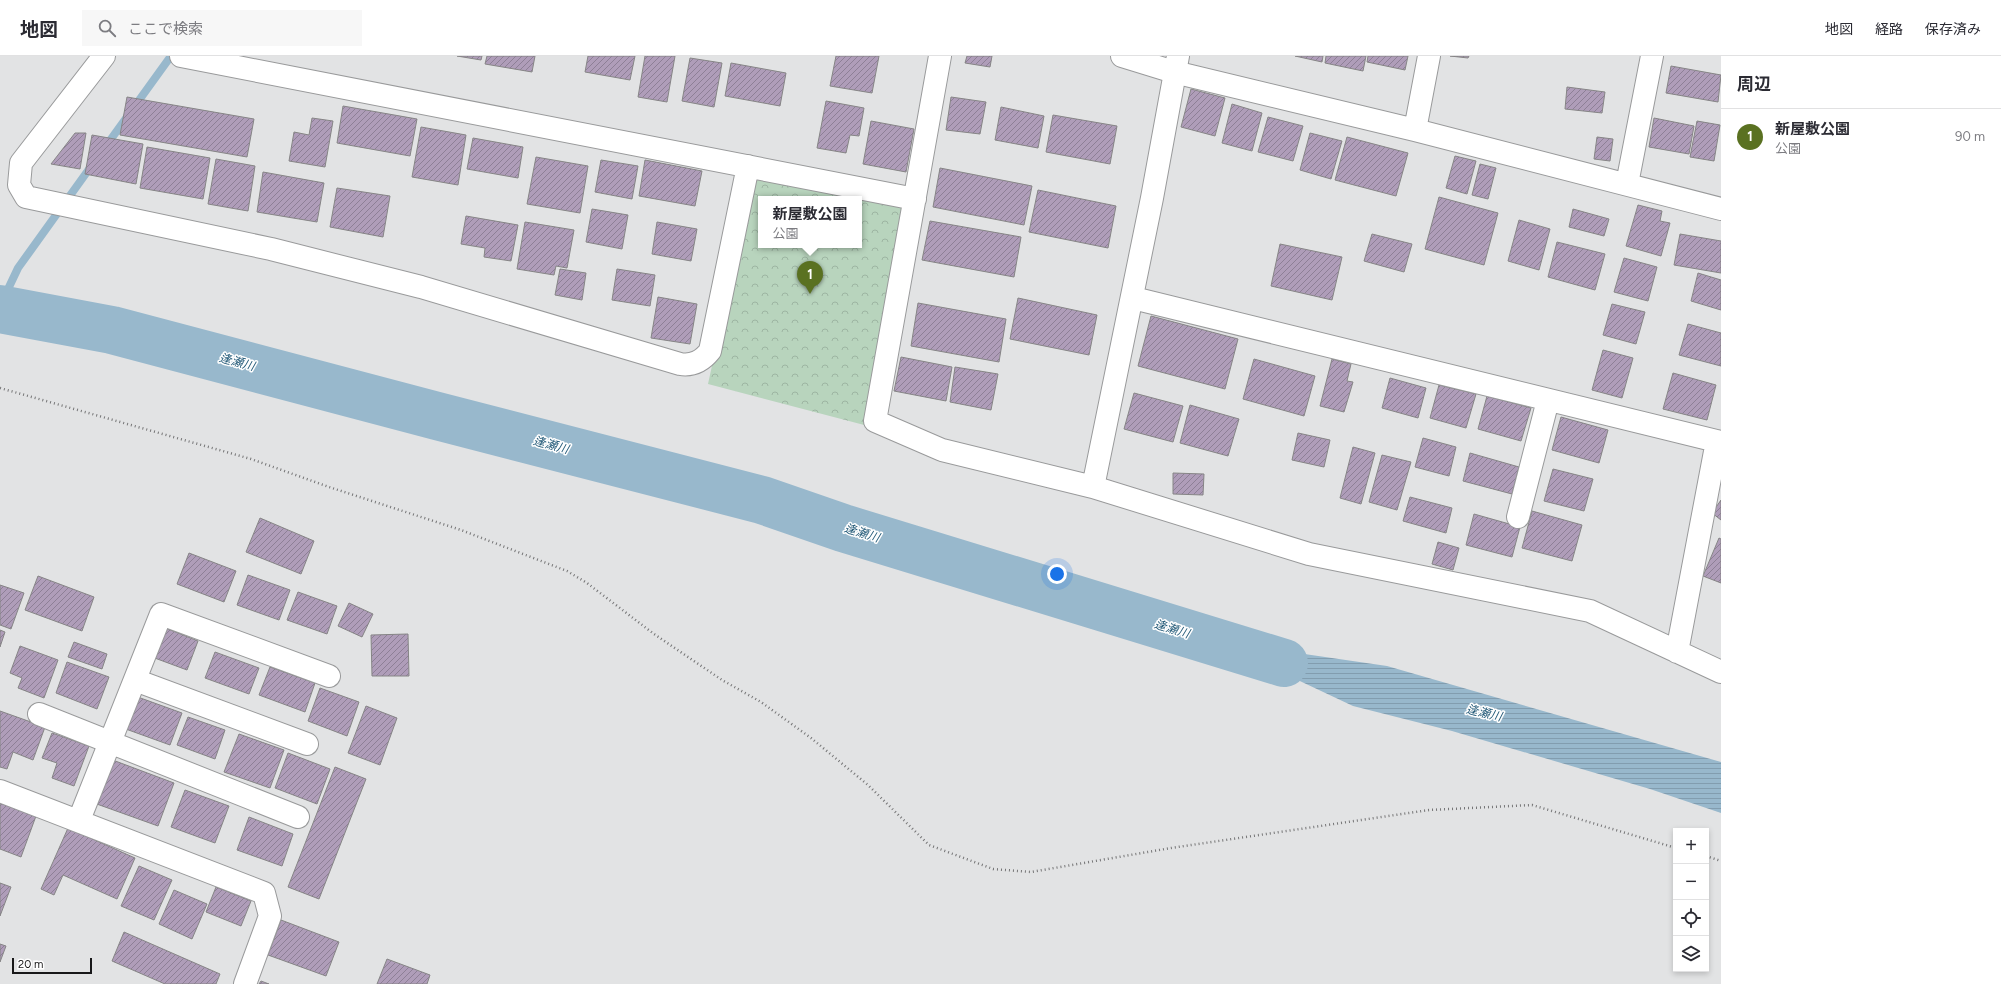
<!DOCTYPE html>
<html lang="ja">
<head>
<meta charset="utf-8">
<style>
	body { margin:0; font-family:Figtree,"Noto Sans JP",sans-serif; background:#f7f7f7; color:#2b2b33 }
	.controls { position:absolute; right:12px; bottom:12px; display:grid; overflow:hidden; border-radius:0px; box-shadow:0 2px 6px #0003 }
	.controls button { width:36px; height:36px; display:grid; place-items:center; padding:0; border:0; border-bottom:1px solid #e1e1e2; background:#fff; color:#2b2b33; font:20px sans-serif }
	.scale { position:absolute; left:12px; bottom:10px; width:80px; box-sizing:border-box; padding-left:4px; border:2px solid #181819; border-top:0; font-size:11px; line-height:14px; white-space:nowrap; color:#181819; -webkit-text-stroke:3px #fff; paint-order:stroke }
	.you { position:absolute; left:1057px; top:518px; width:14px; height:14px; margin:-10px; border:3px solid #fff; border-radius:50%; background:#1a73e8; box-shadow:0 0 0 6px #1a73e833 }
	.badge { display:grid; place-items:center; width:26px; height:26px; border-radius:50%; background:#5a7121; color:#fff; font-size:13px; font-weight:700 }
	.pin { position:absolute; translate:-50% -33px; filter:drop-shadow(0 1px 2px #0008) }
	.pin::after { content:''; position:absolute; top:21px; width:14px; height:12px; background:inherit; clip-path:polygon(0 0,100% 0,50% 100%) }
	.popup { position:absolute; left:758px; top:140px; width:104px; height:52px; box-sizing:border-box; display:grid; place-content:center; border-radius:0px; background:#fff; filter:drop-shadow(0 1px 3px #0005); font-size:13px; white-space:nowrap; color:#7c7c81 }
	.popup b { font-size:15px; color:#2b2b33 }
	.popup::after { content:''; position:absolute; left:50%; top:100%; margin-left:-8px; border:8px solid transparent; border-top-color:#fff }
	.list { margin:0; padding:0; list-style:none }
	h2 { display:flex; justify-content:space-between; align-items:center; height:52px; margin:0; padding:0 16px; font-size:17px }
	h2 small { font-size:13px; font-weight:400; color:#7c7c81 }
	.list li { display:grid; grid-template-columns:26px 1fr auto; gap:12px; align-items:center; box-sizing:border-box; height:56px; padding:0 16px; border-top:1px solid #e1e1e2 }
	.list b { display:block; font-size:15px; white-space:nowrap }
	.list p { margin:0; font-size:13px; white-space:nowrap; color:#7c7c81 }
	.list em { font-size:13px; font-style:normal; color:#7c7c81 }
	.icon { flex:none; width:22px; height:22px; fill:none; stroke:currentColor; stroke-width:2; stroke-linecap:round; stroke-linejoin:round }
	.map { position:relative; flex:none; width:1721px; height:928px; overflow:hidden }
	header { display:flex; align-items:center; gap:24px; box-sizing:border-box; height:56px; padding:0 20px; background:#fff; border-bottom:1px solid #e1e1e2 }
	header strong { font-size:19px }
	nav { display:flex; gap:22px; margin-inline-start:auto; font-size:14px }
	.search { width:280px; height:36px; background:#f7f7f7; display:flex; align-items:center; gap:10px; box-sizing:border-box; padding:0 14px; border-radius:0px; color:#7c7c81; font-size:15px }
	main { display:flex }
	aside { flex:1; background:#fff }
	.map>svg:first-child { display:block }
</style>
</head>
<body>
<header>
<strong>地図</strong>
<div class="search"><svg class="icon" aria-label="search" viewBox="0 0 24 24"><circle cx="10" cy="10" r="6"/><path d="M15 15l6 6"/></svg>ここで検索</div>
<nav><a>地図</a><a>経路</a><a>保存済み</a></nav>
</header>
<main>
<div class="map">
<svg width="1721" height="928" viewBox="0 0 1721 928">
	<defs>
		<pattern id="forest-crowns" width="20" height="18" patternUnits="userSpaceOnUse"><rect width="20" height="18" fill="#b8d4bd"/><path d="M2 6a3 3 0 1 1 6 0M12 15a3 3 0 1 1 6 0" fill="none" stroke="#9db5a2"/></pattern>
		<pattern id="water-rules" width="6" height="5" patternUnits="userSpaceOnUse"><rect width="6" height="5" fill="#98b8cc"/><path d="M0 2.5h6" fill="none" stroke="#829daf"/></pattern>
		<pattern id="building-hatch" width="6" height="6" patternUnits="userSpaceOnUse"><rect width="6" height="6" fill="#af9db9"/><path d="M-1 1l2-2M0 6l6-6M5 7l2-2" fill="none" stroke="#8d7f96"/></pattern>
	</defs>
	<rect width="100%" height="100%" fill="#e2e3e4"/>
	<path fill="url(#forest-crowns)" fill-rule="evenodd" d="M754,118L907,148L868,370L708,328ZM761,143H859V189H761Z"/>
	<path fill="url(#water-rules)" d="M1215,585L1387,610L1721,706V757L1650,733L1452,675L1353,650Z"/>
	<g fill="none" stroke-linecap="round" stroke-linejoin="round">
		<path stroke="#98b8cc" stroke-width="8" d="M106,90L171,0
			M0,250L18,212L92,109"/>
		<path stroke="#98b8cc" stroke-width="48" d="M0,253L112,274L437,360L762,444L843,472L1284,607"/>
	</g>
	<path fill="url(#building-hatch)" stroke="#868586" d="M457,0H482L481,4Z
		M487,0H535L532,16L485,8Z
		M588,0H635L630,24L585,16Z
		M645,0H675L667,46L638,41Z
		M836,0H879L872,37L830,30Z
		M967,0H992L990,11L965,7Z
		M1295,0H1323L1322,6Z
		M1326,0H1366L1363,15L1325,7Z
		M1368,0H1408L1405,14L1367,6Z
		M1450,0H1469L1468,2Z
		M690,2L722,7L714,51L682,45Z
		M731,7L786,17L780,50L725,40Z
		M1671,10L1721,19L1718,46L1666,37Z
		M1567,31L1605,36L1602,57L1565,53Z
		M1191,33L1225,42L1215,80L1181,71Z
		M127,41L254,63L247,101L120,79Z
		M951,41L986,46L980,78L946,74Z
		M826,45L864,52L859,80L850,79L846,97L817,92Z
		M1232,48L1262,57L1252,95L1222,87Z
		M343,50L417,63L410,100L337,87Z
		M1001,51L1044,60L1038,92L995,84Z
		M1053,59L1117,70L1110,108L1046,96Z
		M1268,61L1303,70L1293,105L1258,96Z
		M312,62L333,65L325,111L289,105L294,76L309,79Z
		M1654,62L1694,70L1689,98L1649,91Z
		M871,65L914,73L906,116L863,108Z
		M1697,65L1720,69L1714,105L1690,101Z
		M421,71L466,79L458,129L412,121Z
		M75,77H86L80,113L51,108Z
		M1310,77L1342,85L1331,123L1300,114Z
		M92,79L143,88L136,128L85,118Z
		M1347,81L1408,97L1396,140L1335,124Z
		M1597,81L1613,83L1610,105L1594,103Z
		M473,82L523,91L518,122L467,113Z
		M147,91L210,102L203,143L140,132Z
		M1455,100L1476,105L1467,138L1446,132Z
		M536,101L588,110L580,157L527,148Z
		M216,103L255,110L248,155L208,148Z
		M601,104L638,110L632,143L595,136Z
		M645,104L702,115L695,150L639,140Z
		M1480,108L1496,112L1488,143L1472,139Z
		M940,112L1032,130L1024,169L933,151Z
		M263,116L324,127L317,166L257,156Z
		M337,132L390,140L383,181L330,171Z
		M1038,134L1116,150L1108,192L1029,176Z
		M1439,141L1498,157L1484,209L1425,193Z
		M1638,149L1662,155L1660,165L1670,167L1661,200L1626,190Z
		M592,153L628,159L622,193L586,186Z
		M1573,153L1609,163L1604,180L1569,171Z
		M466,160L518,169L511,205L484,201L485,192L461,188Z
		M1519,164L1550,173L1539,214L1508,205Z
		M930,165L1021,181L1014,221L922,204Z
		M525,166L574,174L567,212L556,210L554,219L517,213Z
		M657,166L697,173L691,205L652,198Z
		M1372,178L1412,188L1404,216L1364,205Z
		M1680,178L1721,185V217L1674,209Z
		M1557,186L1605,198L1595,234L1548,221Z
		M1280,188L1342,201L1332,244L1271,230Z
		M1624,202L1657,211L1648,245L1614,236Z
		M560,213L586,217L582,244L555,239Z
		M617,213L655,219L650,250L612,244Z
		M1698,217L1721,224V254L1691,245Z
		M658,241L697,248L690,288L651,282Z
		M1018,242L1097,259L1089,299L1010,283Z
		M918,247L1006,263L999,306L911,290Z
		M1612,248L1645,256L1636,288L1603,279Z
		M1151,260L1238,283L1225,333L1138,310Z
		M1688,268L1721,277V310L1679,299Z
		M1603,294L1633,302L1622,342L1592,334Z
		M901,301L952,311L946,345L894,335Z
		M1254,303L1315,320L1304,360L1243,343Z
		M1332,303L1351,308L1347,325L1353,326L1344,356L1320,350Z
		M955,311L998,318L991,354L950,346Z
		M1673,317L1716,329L1707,364L1663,353Z
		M1390,322L1426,332L1418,362L1382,352Z
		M1439,329L1476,338L1466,372L1430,362Z
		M1134,337L1183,350L1173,386L1124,373Z
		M1487,340L1531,352L1521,385L1478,373Z
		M1190,349L1239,363L1228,400L1180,387Z
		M1561,361L1608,374L1599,407L1552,394Z
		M1298,377L1330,384L1324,411L1292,404Z
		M1423,382L1456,391L1449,420L1415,411Z
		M1353,391L1375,397L1361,448L1340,442Z
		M1470,397L1519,411L1512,438L1463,425Z
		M1382,399L1411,406L1397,454L1369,446Z
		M1553,413L1593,423L1584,455L1544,445Z
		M1173,417L1204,418L1203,439L1173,438Z
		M1410,441L1452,452L1446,477L1403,465Z
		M1721,444V464L1712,457Z
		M1532,455L1582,469L1572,505L1522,492Z
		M1474,458L1520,471L1512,501L1466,489Z
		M260,462L314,485L301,518L246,496Z
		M1719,482L1721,483V527L1703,520Z
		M1438,486L1459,492L1453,514L1432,508Z
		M189,497L236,515L224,546L177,528Z
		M248,519L290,534L279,564L237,549Z
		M38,520L94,541L82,575L25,554Z
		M0,529L24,537L11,573L0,569Z
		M298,536L337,550L327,578L287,564Z
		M349,547L373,558L362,581L338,570Z
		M163,571L198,585L187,614L152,601Z
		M0,574L5,576L0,591Z
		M408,578L409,620H372L371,579Z
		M74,586L107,598L102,613L68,601Z
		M20,590L58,604L44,642L18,632L22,622L10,617Z
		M215,596L259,612L249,638L205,622Z
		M67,606L109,621L97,653L56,637Z
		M270,611L315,627L305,656L259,639Z
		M320,632L359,646L347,680L308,665Z
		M135,640L182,657L170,689L123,672Z
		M366,650L397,662L380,709L348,697Z
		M0,655L45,671L33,704L13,696L7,713L0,711Z
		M188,661L225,674L215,703L177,689Z
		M52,677L89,690L74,730L52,722L57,707L42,702Z
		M239,678L284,694L270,732L224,716Z
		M288,697L330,713L317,748L275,732Z
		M110,703L174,727L158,770L94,747Z
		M335,711L366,723L319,843L288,831Z
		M185,734L229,750L215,787L171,771Z
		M0,747L36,760L21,801L0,793Z
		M249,761L293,778L282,810L237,794Z
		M68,772L135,802L117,843L63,819L54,839L41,833Z
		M139,810L172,824L154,864L121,850Z
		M0,827L11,831L0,860Z
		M216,831L251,845L241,870L206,856Z
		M174,834L207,848L192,883L159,868Z
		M281,864L339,886L326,920L268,899Z
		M124,876L220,918L216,928H165L112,905Z
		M0,888L6,890L0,906Z
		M387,903L430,919L427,928H377Z
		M261,925L269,928H259Z"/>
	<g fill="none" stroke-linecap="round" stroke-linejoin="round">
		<g stroke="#999a9b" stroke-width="24">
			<path id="street" d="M104,0L21,107L19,129L26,141L271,193L421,231L680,308C693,310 702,305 710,295L748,110
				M181,0L915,143
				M940,0L875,365L942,394L1093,431L1309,498L1590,555L1721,616
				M1122,0L1174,16L1415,74L1721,153
				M1415,74L1429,0
				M1627,128L1652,0
				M1133,242L1721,386
				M1093,431L1152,142L1178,0
				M1518,461L1548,344
				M1677,596L1717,385
				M135,624L307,688
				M39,658L298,761
				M0,735L264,837L270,860L245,928
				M79,764L161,558L329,620"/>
		</g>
		<path stroke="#757576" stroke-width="2.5" stroke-dasharray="1 3" stroke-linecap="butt" d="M0,332L251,403L329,431L461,474L567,515L587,527L654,578L722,624L761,646L811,682L868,729L929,789L993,813L1031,816L1171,792L1429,754L1532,749L1676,792
			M1706,800L1721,805"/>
		<use href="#street" stroke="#fff" stroke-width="22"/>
	</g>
	<g text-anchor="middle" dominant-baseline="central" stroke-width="3" stroke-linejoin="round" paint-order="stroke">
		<g font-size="12" font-style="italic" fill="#265c7a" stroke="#fff">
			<text transform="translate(237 306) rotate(15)">逢瀬川</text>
			<text transform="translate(551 389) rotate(15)">逢瀬川</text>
			<text transform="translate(862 477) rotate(17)">逢瀬川</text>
			<text transform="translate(1172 573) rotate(17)">逢瀬川</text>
			<text transform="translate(1484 657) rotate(13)">逢瀬川</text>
		</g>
	</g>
</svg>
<div class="controls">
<button>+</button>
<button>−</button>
<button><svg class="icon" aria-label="locate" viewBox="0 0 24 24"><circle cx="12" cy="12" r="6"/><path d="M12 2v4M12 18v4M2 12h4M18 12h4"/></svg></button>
<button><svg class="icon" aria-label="layers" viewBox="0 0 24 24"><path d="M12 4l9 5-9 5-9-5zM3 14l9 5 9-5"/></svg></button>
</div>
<div class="scale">20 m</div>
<div class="you"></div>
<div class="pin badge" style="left:810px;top:238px">1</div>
<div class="popup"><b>新屋敷公園</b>公園</div>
</div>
<aside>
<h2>周辺<small></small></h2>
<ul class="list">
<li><span class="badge">1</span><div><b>新屋敷公園</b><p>公園</p></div><em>90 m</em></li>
</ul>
</aside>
</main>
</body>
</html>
